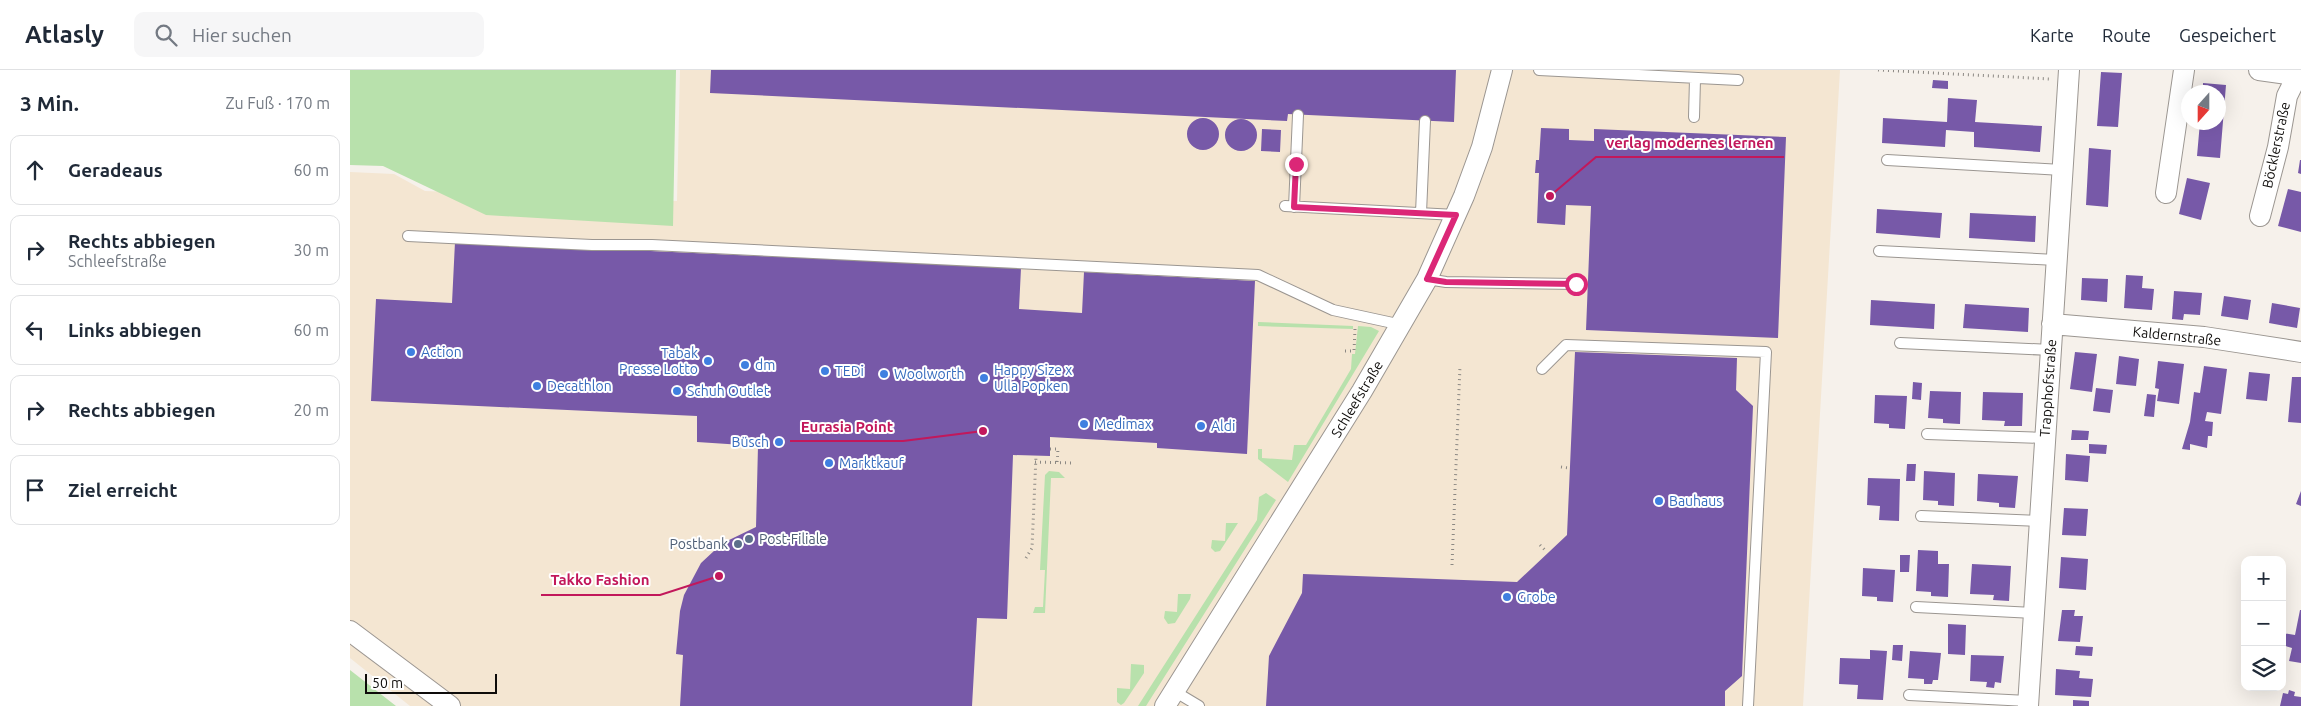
<!DOCTYPE html>
<html lang="de">
<head>
<meta charset="utf-8">
<style>
	body { margin:0; font-family:Ubuntu,sans-serif; background:#f6f6f7; color:#1f2937 }
	.controls { position:absolute; right:15px; bottom:15px; display:grid; overflow:hidden; border-radius:10px; box-shadow:0 5px 20px #0002 }
	.controls button { width:45px; height:45px; display:grid; place-items:center; padding:0; border:0; border-bottom:1px solid #e0e1e3; background:#fff; color:#1f2937; font:25px sans-serif }
	.compass { position:absolute; left:1831px; top:15px; width:45px; height:45px; border-radius:50%; background:#fff; box-shadow:0 5px 20px #0002; rotate:201deg }
	.scale { position:absolute; left:15px; bottom:12px; width:132px; box-sizing:border-box; padding-left:5px; border:2px solid #0e0c0a; border-top:0; font-size:14px; line-height:18px; white-space:nowrap; color:#0e0c0a; -webkit-text-stroke:4px #fff; paint-order:stroke }
	.stop { position:absolute; width:15px; height:15px; margin:-11px; border:4px solid #db2777; border-radius:50%; background:#fff }
	.stop.end { background:#db2777; border-color:#fff; box-shadow:0 1px 5px #0008 }
	.list { margin:0; padding:0; list-style:none }
	h2 { display:flex; justify-content:space-between; align-items:center; height:65px; margin:0; padding:0 20px; font-size:21px }
	h2 small { font-size:16px; font-weight:400; color:#747a83 }
	.list li { display:grid; grid-template-columns:32px 1fr auto; gap:15px; align-items:center; box-sizing:border-box; height:70px; margin:0 10px 10px; padding:0 10px; border:1px solid #e0e1e3; border-radius:10px }
	.list b { display:block; font-size:19px; white-space:nowrap }
	.list p { margin:0; font-size:16px; white-space:nowrap; color:#747a83 }
	.list em { font-size:16px; font-style:normal; color:#747a83 }
	.icon { flex:none; width:28px; height:28px; fill:none; stroke:currentColor; stroke-width:2; stroke-linecap:round; stroke-linejoin:round }
	.map { position:relative; flex:none; width:1951px; height:636px; overflow:hidden }
	header { display:flex; align-items:center; gap:30px; box-sizing:border-box; height:70px; padding:0 25px; background:#fff; border-bottom:1px solid #e0e1e3 }
	header strong { font-size:24px }
	nav { display:flex; gap:28px; margin-inline-start:auto; font-size:18px }
	.search { width:350px; height:45px; background:#f6f6f7; display:flex; align-items:center; gap:12px; box-sizing:border-box; padding:0 18px; border-radius:10px; color:#747a83; font-size:19px }
	main { display:flex }
	aside { flex:1; background:#fff }
	.map>svg:first-child { display:block }
</style>
</head>
<body>
<header>
<strong>Atlasly</strong>
<div class="search"><svg class="icon" aria-label="search" viewBox="0 0 24 24"><circle cx="10" cy="10" r="6"/><path d="M15 15l6 6"/></svg>Hier suchen</div>
<nav><a>Karte</a><a>Route</a><a>Gespeichert</a></nav>
</header>
<main>
<aside>
<h2>3 Min.<small>Zu Fuß · 170 m</small></h2>
<ul class="list">
<li><svg class="icon" aria-label="ahead" viewBox="0 0 24 24"><path d="M12 20V5M6 11l6-6 6 6"/></svg><div><b>Geradeaus</b></div><em>60 m</em></li>
<li><svg class="icon" aria-label="right" viewBox="0 0 24 24"><path d="M7 20v-9h11M14 6l5 5-5 5"/></svg><div><b>Rechts abbiegen</b><p>Schleefstraße</p></div><em>30 m</em></li>
<li><svg class="icon" aria-label="left" viewBox="0 0 24 24"><path d="M17 20v-9H6M10 6l-5 5 5 5"/></svg><div><b>Links abbiegen</b></div><em>60 m</em></li>
<li><svg class="icon" aria-label="right" viewBox="0 0 24 24"><path d="M7 20v-9h11M14 6l5 5-5 5"/></svg><div><b>Rechts abbiegen</b></div><em>20 m</em></li>
<li><svg class="icon" aria-label="arrive" viewBox="0 0 24 24"><path d="M6 21V4h12l-3 4 3 4H6"/></svg><div><b>Ziel erreicht</b></div></li>
</ul>
</aside>
<div class="map">
<svg width="1951" height="636" viewBox="0 0 1951 636">
	<rect width="100%" height="100%" fill="#f6f1eb"/>
	<path fill="#f4e6d2" d="M330,0H1490L1453,636H60L0,588V102L44,104L75,121L327,131Z"/>
	<path fill="#b8e1ac" d="M0,0H326L323,156L136,145L33,96L0,95Z
		M908,252L1003,256V259L908,256Z
		M1008,256L1021,257L1029,261L938,412L908,389V379H912V388L942,390L944,375H956L1001,299L1002,284H1005Z
		M699,401L709,402L715,408H701L695,543H683L685,537H693L695,500H690L695,405Z
		M916,423L926,430L796,636H788L907,450L909,427Z
		M876,453H888L870,481L865,482L861,478L862,470L875,471Z
		M828,524H841L840,529L825,553L818,554L814,548L815,541L827,542Z
		M781,594L794,595V603L774,633L771,635L767,632V618L780,619Z
		M0,600L46,636H0Z"/>
	<path fill="#7759a8" d="M361,0H1106L1104,52L938,44L937,51L360,23Z
		M1751,2L1772,3L1768,57L1747,56Z
		M1583,10L1598,11V19L1582,18Z
		M1853,13L1876,15L1870,88L1847,86L1850,52H1868V22H1853Z
		M1598,28L1627,30L1625,52L1692,56L1690,82L1624,77V62L1596,60L1595,77L1532,73L1533,48L1597,52Z
		M837 64a16 16 0 1 1 32 0a16 16 0 1 1-32 0Z
		M875 65a16 16 0 1 1 32 0a16 16 0 1 1-32 0Z
		M1191,58L1219,59V70L1244,71V59L1436,67L1428,268L1236,260L1241,136L1216,135L1215,155L1187,153L1189,103H1185L1186,90H1189Z
		M912,59L931,60L930,82L911,81Z
		M1739,78L1761,80L1758,137L1736,135Z
		M1950,90H1951V104L1948,103Z
		M1837,108L1860,113L1851,150L1829,144Z
		M1938,119L1951,122V162L1928,156Z
		M1527,139L1592,143L1590,168L1526,163Z
		M1620,143L1686,146L1685,172L1619,168Z
		M105,172L671,198L669,239L732,243L734,202L905,211L897,384L807,378V373L700,367V386L663,385L657,549L627,548L622,636H330L333,585L326,584L330,541L334,525L351,493L365,480L377,471L406,457L408,376L347,372V346L21,331L26,229L102,233Z
		M1776,205L1793,206L1792,218L1804,219L1802,240L1774,238Z
		M1732,208L1758,209L1757,232L1731,230Z
		M1824,221L1852,223L1850,245L1834,244L1833,250L1822,249Z
		M1874,226L1901,230L1898,250L1871,246Z
		M1521,230L1585,234L1584,259L1520,255Z
		M1922,233L1950,238L1947,258L1919,253Z
		M1615,234L1679,238L1678,262L1613,258Z
		M1225,282L1387,288L1386,320L1403,336L1392,606L1375,621V636H916L919,586L952,523L953,504L1167,512L1217,465Z
		M1725,282L1747,284L1742,322L1720,319Z
		M1769,286L1789,289L1786,316L1766,314Z
		M1808,291L1834,294L1829,334L1807,331L1809,319L1805,318Z
		M1854,296L1877,299L1871,344L1857,342L1855,351L1863,352L1862,366H1858L1857,378L1840,374V380L1832,379L1840,352L1844,322L1850,323Z
		M1899,302L1920,304L1917,331L1896,329Z
		M1942,307H1951V353L1938,352Z
		M1563,312L1572,313L1571,330L1562,329Z
		M1746,318L1763,320L1760,343L1743,341Z
		M1580,321L1611,322L1610,354L1593,353V349L1578,348Z
		M1633,322L1673,323L1672,356H1654L1655,351L1632,350Z
		M1797,324L1806,325L1804,347L1794,346Z
		M1525,325L1557,326L1555,359L1539,358V354L1524,353Z
		M1722,360L1739,361L1738,370H1721Z
		M1739,374L1757,375L1756,384L1739,383Z
		M1716,384L1740,386L1738,412L1715,410Z
		M1557,394H1566L1565,411H1556Z
		M1574,401L1605,403L1604,436L1588,435V431L1573,430Z
		M1628,404L1668,406L1665,438L1649,437V433L1627,431Z
		M1518,408L1550,409L1549,451L1529,450L1530,436L1517,435Z
		M1951,421V436L1946,434Z
		M1714,438L1738,439L1736,466L1712,465Z
		M1568,480L1588,481V494H1599L1598,527L1581,526V522L1566,521Z
		M1550,485H1560L1559,502H1550Z
		M1711,487L1738,489L1736,520L1709,518Z
		M1622,494L1661,496L1659,531L1643,530L1644,525L1620,524Z
		M1513,498L1545,500L1543,532L1527,531V527L1512,526Z
		M1712,540H1725L1724,546H1733L1730,572L1708,571Z
		M1950,540H1951V593L1939,591L1942,578L1932,575V563L1945,565Z
		M1598,554L1616,555L1615,585L1598,584Z
		M1543,575H1553L1552,591L1542,590Z
		M1726,576L1743,577L1742,586L1725,585Z
		M1520,580L1537,581L1533,630L1507,629L1508,615L1489,614L1490,588L1520,589Z
		M1560,581L1591,583L1588,610H1583L1582,614H1574V609L1558,608Z
		M1621,585L1654,586L1651,613L1645,612L1644,618L1636,617L1637,612L1620,611Z
		M1706,599L1730,601L1729,608L1743,609L1741,627L1705,625Z
		M1939,620L1945,622L1944,626L1951,627V636H1930L1933,623L1938,624Z
		M1723,630L1739,631V636H1723Z"/>
	<g fill="none" stroke-linecap="round" stroke-linejoin="round">
		<g stroke="#9b9691" stroke-width="12">
			<path id="lane" d="M1189,0L1388,10
				M1344,47L1345,9
				M1537,90L1712,100
				M935,136L1106,145
				M944,137L948,45
				M1071,143L1075,51
				M58,166L242,175H302L908,205L983,240L1052,255
				M1529,181L1706,190
				M1077,209L1096,212L1227,214
				M1550,273L1701,280
				M1192,299L1216,275L1416,282L1398,636
				M1577,364L1695,368
				M1571,446L1689,451
				M1566,537L1684,543
				M824,621L849,636
				M1559,625L1678,631"/>
		</g>
		<g stroke="#9b9691" stroke-width="22">
			<path id="street" d="M1909,0L1951,6
				M1816,123L1834,0
				M1910,146L1928,77L1937,26L1950,0
				M1702,254L1854,267L1951,282
				M0,561L100,636
				M815,636L1012,321L1077,209L1114,126L1132,77L1152,0
				M1678,636L1719,0"/>
		</g>
		<path stroke="#8b8883" stroke-width="3" stroke-dasharray="1 4" stroke-linecap="butt" d="M1528,0L1700,9
			M995,281H1004L1005,259
			M700,379H708L707,393
			M685,392L724,393
			M1211,397L1219,398
			M1190,475L1197,482
			M676,488L682,478L686,386
			M1102,495L1110,296"/>
		<use href="#lane" stroke="#fff" stroke-width="10"/>
		<use href="#street" stroke="#fff" stroke-width="20"/>
	</g>
	<g fill="none" stroke-linecap="round" stroke-linejoin="round">
		<path stroke="#db2777" stroke-width="6" d="M946,94L944,137L1106,145L1077,209L1096,212L1226,214"/>
	</g>
	<g fill="#3f7fe0" stroke="#fff" stroke-width="2">
		<circle cx="61" cy="282" r="5"/>
		<circle cx="358" cy="291" r="5"/>
		<circle cx="395" cy="295" r="5"/>
		<circle cx="475" cy="301" r="5"/>
		<circle cx="534" cy="304" r="5"/>
		<circle cx="634" cy="308" r="5"/>
		<circle cx="187" cy="316" r="5"/>
		<circle cx="327" cy="321" r="5"/>
		<circle cx="734" cy="354" r="5"/>
		<circle cx="851" cy="356" r="5"/>
		<circle cx="429" cy="372" r="5"/>
		<circle cx="479" cy="393" r="5"/>
		<circle cx="1309" cy="431" r="5"/>
		<circle cx="1157" cy="527" r="5"/>
	</g>
	<g fill="#5c6f8a" stroke="#fff" stroke-width="2">
		<circle cx="399" cy="469" r="5"/>
		<circle cx="388" cy="474" r="5"/>
	</g>
	<g text-anchor="middle" dominant-baseline="central" stroke-width="4" stroke-linejoin="round" paint-order="stroke">
		<g font-size="14" fill="#0e0c0a" stroke="#fff">
			<text transform="translate(1926 75) rotate(-78)">Böcklerstraße</text>
			<text transform="translate(1827 266) rotate(6)">Kaldernstraße</text>
			<text transform="translate(1698 318) rotate(-86)">Trapphofstraße</text>
			<text transform="translate(1007 329) rotate(-59)">Schleefstraße</text>
		</g>
		<g font-size="14" fill="#366cbe" stroke="#fff" text-anchor="start">
			<text x="71" y="282">Action</text>
			<text x="348" y="283" text-anchor="end">Tabak<tspan x="348" dy="16">Presse Lotto</tspan></text>
			<text x="405" y="295">dm</text>
			<text x="644" y="300">Happy Size x<tspan x="644" dy="16">Ulla Popken</tspan></text>
			<text x="485" y="301">TEDi</text>
			<text x="544" y="304">Woolworth</text>
			<text x="197" y="316">Decathlon</text>
			<text x="337" y="321">Schuh Outlet</text>
			<text x="744" y="354">Medimax</text>
			<text x="861" y="356">Aldi</text>
			<text x="419" y="372" text-anchor="end">Büsch</text>
			<text x="489" y="393">Marktkauf</text>
			<text x="1319" y="431">Bauhaus</text>
			<text x="1167" y="527">Grobe</text>
		</g>
		<g font-size="14" fill="#4e5e75" stroke="#fff" text-anchor="start">
			<text x="409" y="469">Post-Filiale</text>
			<text x="378" y="474" text-anchor="end">Postbank</text>
		</g>
	</g>
	<path fill="none" stroke="#c2185b" stroke-width="2" d="M1200 126L1246 87H1434M633 361L553 371H440M369 506L310 525H191"/>
	<g fill="#c2185b" stroke="#fff" stroke-width="2">
		<circle cx="1200" cy="126" r="5"/>
		<circle cx="633" cy="361" r="5"/>
		<circle cx="369" cy="506" r="5"/>
	</g>
	<g font-size="15" text-anchor="middle" font-weight="bold" fill="#c2185b" stroke="#fff" stroke-width="4" stroke-linejoin="round" paint-order="stroke">
		<text x="1340" y="78">verlag modernes lernen</text>
		<text x="497" y="362">Eurasia Point</text>
		<text x="250" y="515">Takko Fashion</text>
	</g>
</svg>
<div class="controls">
<button>+</button>
<button>−</button>
<button><svg class="icon" aria-label="layers" viewBox="0 0 24 24"><path d="M12 4l9 5-9 5-9-5zM3 14l9 5 9-5"/></svg></button>
</div>
<svg class="compass" viewBox="-18 -18 36 36"><path d="M0-13l5 13h-10z" fill="#e53935"/><path d="M0 13l5-13h-10z" fill="#747a83"/></svg>
<div class="scale">50 m</div>
<div class="stop" style="left:1226px;top:214px"></div>
<div class="stop end" style="left:946px;top:94px"></div>
</div>
</main>
</body>
</html>
